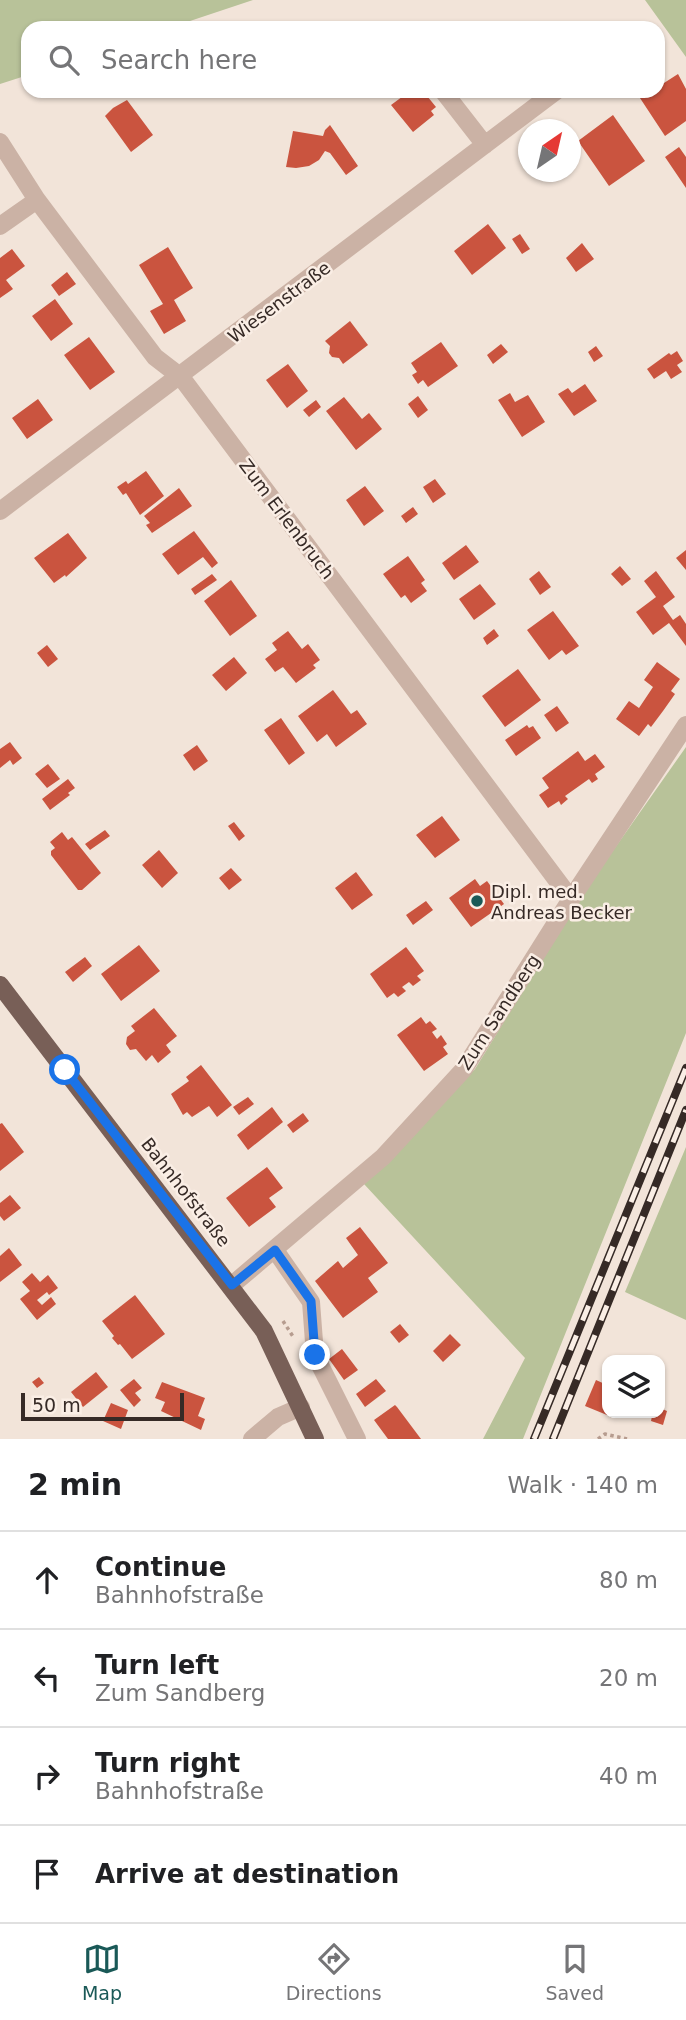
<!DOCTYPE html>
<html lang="en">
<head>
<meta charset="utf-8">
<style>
	body { margin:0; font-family:"DejaVu Sans",sans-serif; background:#f2f2f2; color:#202124 }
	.controls { position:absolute; right:21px; bottom:21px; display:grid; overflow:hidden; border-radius:14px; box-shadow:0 2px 5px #0004 }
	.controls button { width:63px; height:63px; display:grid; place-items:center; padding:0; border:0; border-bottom:2px solid #e0e0e0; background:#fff; color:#202124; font:35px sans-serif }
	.compass { position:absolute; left:518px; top:119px; width:63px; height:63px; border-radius:50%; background:#fff; box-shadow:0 2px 5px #0004; rotate:34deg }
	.scale { position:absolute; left:21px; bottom:18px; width:163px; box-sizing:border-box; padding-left:7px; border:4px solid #362a26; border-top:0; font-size:19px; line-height:24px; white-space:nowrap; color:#362a26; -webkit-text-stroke:5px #faeee5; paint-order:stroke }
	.stop { position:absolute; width:21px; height:21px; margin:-16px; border:5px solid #1a73e8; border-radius:50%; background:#fff }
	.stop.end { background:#1a73e8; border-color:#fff; box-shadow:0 2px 7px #0008 }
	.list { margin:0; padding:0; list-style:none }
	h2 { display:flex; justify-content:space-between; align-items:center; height:91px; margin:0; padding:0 28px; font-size:30px }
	h2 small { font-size:23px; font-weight:400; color:#757577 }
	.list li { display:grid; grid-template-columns:46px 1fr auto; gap:21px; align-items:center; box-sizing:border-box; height:98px; padding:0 28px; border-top:2px solid #e0e0e0 }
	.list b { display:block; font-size:26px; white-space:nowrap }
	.list p { margin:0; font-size:23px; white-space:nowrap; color:#757577 }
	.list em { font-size:23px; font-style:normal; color:#757577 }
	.icon { flex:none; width:38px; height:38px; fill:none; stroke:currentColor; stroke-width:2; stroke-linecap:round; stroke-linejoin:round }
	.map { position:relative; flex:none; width:686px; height:1439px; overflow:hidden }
	.search { position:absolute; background:#fff; box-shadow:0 2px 5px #0004; left:21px; right:21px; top:21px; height:77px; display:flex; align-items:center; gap:18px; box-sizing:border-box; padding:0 24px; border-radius:21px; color:#757577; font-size:26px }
	.sheet { height:483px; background:#fff }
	nav { display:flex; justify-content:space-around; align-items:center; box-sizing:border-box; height:98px; border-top:2px solid #e0e0e0; background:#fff; font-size:19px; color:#757577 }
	nav a { display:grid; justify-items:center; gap:4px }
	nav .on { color:#1a5957 }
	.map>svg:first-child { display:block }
</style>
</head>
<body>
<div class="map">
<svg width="686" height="1439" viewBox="0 0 686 1439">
	<rect width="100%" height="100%" fill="#f2e4d9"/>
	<path fill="#b8c299" d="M0,0H253L169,28H28V75L0,84Z
		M645,0H686V57Z
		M686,747V1033L523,1439H483L525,1358L364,1184L475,1069L581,896Z
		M686,1147V1320L625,1292Z"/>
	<path fill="#ca543f" d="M678,74L686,89V121L665,136L638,95L643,91H658V81L661,79L664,83Z
		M410,91H423L436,107L431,111L434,115L413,132L391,105Z
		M127,100L153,135L131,152L105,116L113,108Z
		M613,115L645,161L609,186L578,141Z
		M330,125L358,166L346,175L330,153L325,151L319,160L309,166L296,168L286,167L293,131L323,136L325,130Z
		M679,147L686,157V188L665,157Z
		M488,224L506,248L472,275L454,251Z
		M520,234L530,249L522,254L512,239Z
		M582,243L594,259L576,272L566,258Z
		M168,247L193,288L174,300L186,321L164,334L150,311L163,304L139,265Z
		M12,249L25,266L6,280L13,289L0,298V258Z
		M67,272L76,284L59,296L51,285Z
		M55,299L73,324L51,341L32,316Z
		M350,321L368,345L343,364L339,358L332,357L329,353L330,346L325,341Z
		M89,337L115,372L90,390L64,355Z
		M441,342L458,366L428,387L423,380L418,384L412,375L417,372L411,363Z
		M501,344L508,352L493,364L487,355Z
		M596,346L603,356L594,362L588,352Z
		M677,351L683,361L677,365L682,372L671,379L666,371L654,379L647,369L669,353L671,355Z
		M288,364L308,391L287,408L266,380Z
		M585,384L597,401L574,416L558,394L568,388L572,393Z
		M510,393L515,402L528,395L545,422L522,437L498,400Z
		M418,396L428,410L418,418L408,404Z
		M344,397L362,419L369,413L382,429L356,450L326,411Z
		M38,399L53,420L27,439L12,418Z
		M316,400L321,407L309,417L303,410Z
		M146,471L164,496L140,515L126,493L123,495L117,487L126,481L128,484Z
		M435,479L446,494L433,503L423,487Z
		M365,486L384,511L364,526L346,500Z
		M179,488L192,506L152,533L146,525L150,523L144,516Z
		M413,507L418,514L406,523L401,516Z
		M194,531L218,563L212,568L203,557L178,575L162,554Z
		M68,533L87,558L66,577L65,575L54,583L34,558Z
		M466,545L479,562L454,580L442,563Z
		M686,550V570L676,558Z
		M408,556L425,580L421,583L427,591L411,603L405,595L401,598L383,574Z
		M620,566L631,579L622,586L611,574Z
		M539,571L551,587L540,595L529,579Z
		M656,571L675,597L663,606L673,620L680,615L686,624V646L669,623L653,635L636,612L656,597L644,581Z
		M212,574L217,580L195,595L191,589Z
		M231,580L257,616L230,636L204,601Z
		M480,584L496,604L474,620L459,599Z
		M553,611L579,646L566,655L562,650L549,660L527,630Z
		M494,629L499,636L487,645L483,638Z
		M288,631L302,649L308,644L320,660L313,665L316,668L296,683L283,667L275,672L265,659L277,650L272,643Z
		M47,645L58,659L48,667L37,653Z
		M234,657L247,673L226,691L212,675Z
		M657,662L680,679L671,691L675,694L663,711L651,727L648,724L639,736L616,719L629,701L639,708L653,687L644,680Z
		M518,669L541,700L505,727L482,696Z
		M333,690L351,714L357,710L367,724L336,747L327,734L317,742L298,716Z
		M557,706L569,723L556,732L544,715Z
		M281,718L305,753L289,765L264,730Z
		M527,725L529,728L533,726L541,738L516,756L505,740Z
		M10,742L22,758L13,765L10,760L0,768V749Z
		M197,745L208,761L194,771L183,755Z
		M578,751L585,761L595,754L605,767L595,774L598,779L592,783L589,779L565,796L568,799L561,805L559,801L548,808L539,795L549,788L542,778Z
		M48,764L60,779L47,788L35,774Z
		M68,779L75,788L68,793L70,795L50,810L42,799Z
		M442,816L460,840L435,858L416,835Z
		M234,822L245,836L239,841L228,826Z
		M105,830L110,836L90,850L85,844Z
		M62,832L68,840L72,837L101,873L82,890H78L51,855V851L55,848L50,842Z
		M159,850L178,873L162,888L142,865Z
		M231,868L242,880L229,890L219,878Z
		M356,872L373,895L352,910L335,888Z
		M475,879L480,886L487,881L504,904L471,927L449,898Z
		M426,901L433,910L413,925L406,915Z
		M139,945L160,971L121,1001L101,974Z
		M406,947L424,971L417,976L421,980L413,986L409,982L402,987L406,991L398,997L394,993L387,998L370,974Z
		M85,957L92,966L73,982L65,972Z
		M154,1008L177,1036L166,1045L171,1052L158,1063L152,1055L146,1061L136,1049L130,1050L126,1044L127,1037L135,1031L131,1026Z
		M421,1017L426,1024L430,1021L437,1029L432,1032L437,1039L441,1035L447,1044L443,1047L448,1054L424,1071L397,1035Z
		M201,1065L232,1105L217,1117L209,1106L192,1117L187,1112L183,1115L171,1094L189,1081L186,1077Z
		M248,1097L254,1104L239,1115L233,1107Z
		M272,1107L283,1122L248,1150L237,1135Z
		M303,1113L309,1121L293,1133L287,1125Z
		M2,1123L24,1152L0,1171V1124Z
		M267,1167L283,1188L269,1198L276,1207L249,1227L226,1198Z
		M10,1195L21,1208L4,1221L0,1216V1203Z
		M360,1227L388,1263L368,1278L378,1292L343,1318L315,1281L338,1261L343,1268L358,1255L346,1238Z
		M9,1248L22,1265L0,1282V1256Z
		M32,1273L40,1282L48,1275L58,1288L49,1295L47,1292L37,1300L42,1305L51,1297L56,1304L37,1320L20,1299L30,1291L22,1282Z
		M135,1295L165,1334L132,1359L120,1344L118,1345L112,1338L114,1336L102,1321Z
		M400,1324L409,1335L399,1343L390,1332Z
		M450,1334L461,1345L443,1362L433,1351Z
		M342,1349L358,1370L344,1380L329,1359Z
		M96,1372L108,1387L83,1407L71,1392Z
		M39,1377L44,1383L37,1388L32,1382Z
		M134,1379L142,1388L135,1393L141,1400L134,1407L120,1390Z
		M376,1379L386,1391L365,1407L356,1394Z
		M596,1380L607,1385V1415L585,1406Z
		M162,1382L205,1398L198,1416L205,1419L201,1430L161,1411L165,1402L155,1398Z
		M111,1403L128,1410L121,1429L103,1421Z
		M395,1405L397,1407L421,1439H388L374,1420Z
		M660,1408L667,1411L663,1425L651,1421L652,1416L644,1413H660Z"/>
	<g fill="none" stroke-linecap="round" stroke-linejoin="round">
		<path stroke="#b69c8f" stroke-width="3.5" stroke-dasharray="3.5 3.5" stroke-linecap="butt" d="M283,1321L294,1338
			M598,1439L605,1434L627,1439"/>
		<path stroke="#cbb2a5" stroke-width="18" d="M443,91L485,145
			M0,142L37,200L155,357L181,377L571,899
			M0,226L37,200
			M0,511L556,91
			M275,1250L311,1302L315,1355L357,1439
			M232,1285L383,1157L464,1069L571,899L686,725
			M252,1439L278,1417L301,1407"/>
		<path stroke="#785f57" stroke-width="18" d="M0,985L264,1331L315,1439"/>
		<g stroke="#362a26" stroke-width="8">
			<path id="rail" d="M534,1439L686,1068
				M553,1439L686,1110"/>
		</g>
		<use href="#rail" stroke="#faeee5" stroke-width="5" stroke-dasharray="16" stroke-linecap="butt"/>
	</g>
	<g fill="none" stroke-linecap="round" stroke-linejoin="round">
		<path stroke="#1a73e8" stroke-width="9" d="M65,1070L232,1285L275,1250L311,1301L315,1355"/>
	</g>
	<circle fill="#1a5957" stroke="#faeee5" stroke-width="2.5" cx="477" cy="901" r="7"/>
	<g text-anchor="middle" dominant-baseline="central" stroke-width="5" stroke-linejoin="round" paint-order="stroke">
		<g font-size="18" fill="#362a26" stroke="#faeee5">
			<text transform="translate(279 302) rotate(-37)">Wiesenstraße</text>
			<text transform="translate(287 519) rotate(53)">Zum Erlenbruch</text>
			<text transform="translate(499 1012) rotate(-57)">Zum Sandberg</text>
			<text transform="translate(186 1192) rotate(52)">Bahnhofstraße</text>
		</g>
		<g font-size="18" fill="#362a26" stroke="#faeee5" text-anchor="start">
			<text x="491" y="891">Dipl. med.<tspan x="491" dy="21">Andreas Becker</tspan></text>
		</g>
	</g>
</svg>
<div class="controls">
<button><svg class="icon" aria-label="layers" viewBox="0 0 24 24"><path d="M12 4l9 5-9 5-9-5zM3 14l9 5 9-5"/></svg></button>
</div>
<svg class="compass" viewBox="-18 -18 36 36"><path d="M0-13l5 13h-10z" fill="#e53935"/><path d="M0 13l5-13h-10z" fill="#757577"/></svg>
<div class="scale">50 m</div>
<div class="stop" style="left:65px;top:1070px"></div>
<div class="stop end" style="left:315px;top:1355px"></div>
<div class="search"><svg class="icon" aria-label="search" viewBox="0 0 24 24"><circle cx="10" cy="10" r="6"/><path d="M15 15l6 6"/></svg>Search here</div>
</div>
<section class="sheet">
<h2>2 min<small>Walk · 140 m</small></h2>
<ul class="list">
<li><svg class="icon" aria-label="ahead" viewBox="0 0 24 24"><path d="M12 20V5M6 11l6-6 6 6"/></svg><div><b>Continue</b><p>Bahnhofstraße</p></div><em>80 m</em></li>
<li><svg class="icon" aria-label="left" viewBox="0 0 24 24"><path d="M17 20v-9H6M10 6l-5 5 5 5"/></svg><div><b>Turn left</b><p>Zum Sandberg</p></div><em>20 m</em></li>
<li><svg class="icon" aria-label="right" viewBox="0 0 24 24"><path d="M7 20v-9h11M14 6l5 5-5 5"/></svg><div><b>Turn right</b><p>Bahnhofstraße</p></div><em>40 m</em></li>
<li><svg class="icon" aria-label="arrive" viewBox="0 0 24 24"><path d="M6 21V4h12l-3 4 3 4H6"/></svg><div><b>Arrive at destination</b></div></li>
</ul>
</section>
<nav>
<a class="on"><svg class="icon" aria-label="map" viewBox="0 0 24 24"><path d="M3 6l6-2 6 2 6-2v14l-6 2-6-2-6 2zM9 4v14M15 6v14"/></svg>Map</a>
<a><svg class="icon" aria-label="directions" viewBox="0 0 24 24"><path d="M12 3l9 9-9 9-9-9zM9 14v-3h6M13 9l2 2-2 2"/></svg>Directions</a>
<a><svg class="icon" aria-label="saved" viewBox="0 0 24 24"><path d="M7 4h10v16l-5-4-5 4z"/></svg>Saved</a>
</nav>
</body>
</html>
